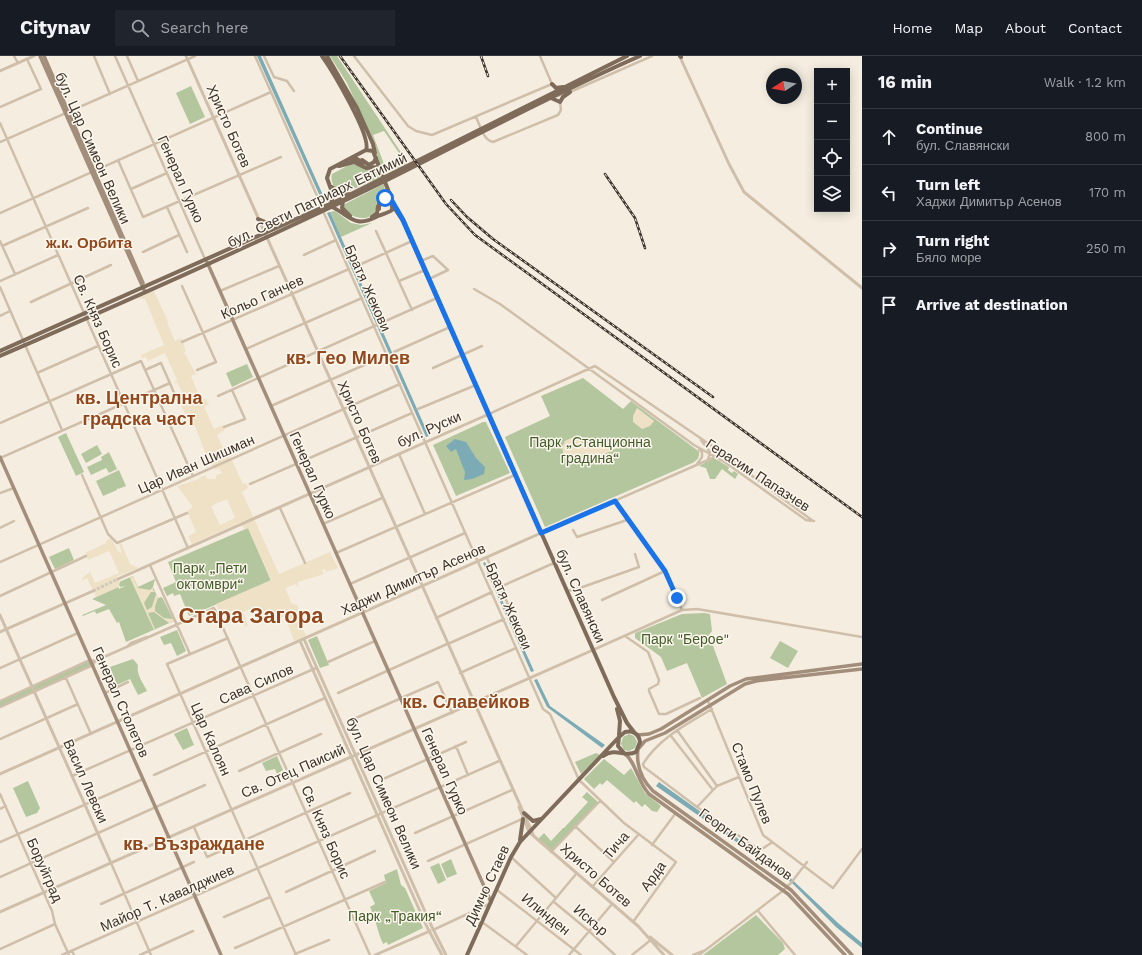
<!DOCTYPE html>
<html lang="en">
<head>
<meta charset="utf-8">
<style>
	body { margin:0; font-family:"Work Sans",sans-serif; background:#20242c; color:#f1f3f6 }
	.controls { position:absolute; right:12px; top:12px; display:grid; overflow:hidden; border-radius:0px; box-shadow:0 2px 10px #0003 }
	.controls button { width:36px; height:36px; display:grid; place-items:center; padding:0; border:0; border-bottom:1px solid #363941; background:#171b24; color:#f1f3f6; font:20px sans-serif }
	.compass { position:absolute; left:766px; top:12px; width:36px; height:36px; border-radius:50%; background:#171b24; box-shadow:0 2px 10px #0003; rotate:259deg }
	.stop { position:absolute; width:12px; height:12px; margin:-9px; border:3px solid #1a73e8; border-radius:50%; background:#fff }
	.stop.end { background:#1a73e8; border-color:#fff; box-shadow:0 1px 4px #0008 }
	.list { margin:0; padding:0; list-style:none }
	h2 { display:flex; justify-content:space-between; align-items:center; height:52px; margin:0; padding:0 16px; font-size:17px }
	h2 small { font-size:13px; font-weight:400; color:#9ea1a6 }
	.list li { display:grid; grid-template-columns:26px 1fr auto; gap:12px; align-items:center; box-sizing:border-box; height:56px; padding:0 16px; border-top:1px solid #363941 }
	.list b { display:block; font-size:15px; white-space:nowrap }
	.list p { margin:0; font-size:13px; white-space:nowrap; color:#9ea1a6 }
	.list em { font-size:13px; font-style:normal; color:#9ea1a6 }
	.icon { flex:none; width:22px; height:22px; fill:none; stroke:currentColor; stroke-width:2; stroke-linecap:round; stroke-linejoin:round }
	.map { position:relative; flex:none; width:862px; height:899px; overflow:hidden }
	header { display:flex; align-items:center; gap:24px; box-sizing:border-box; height:56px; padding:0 20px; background:#171b24; border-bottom:1px solid #363941 }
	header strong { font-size:19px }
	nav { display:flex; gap:22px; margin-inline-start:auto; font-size:14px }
	.search { width:280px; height:36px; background:#20242c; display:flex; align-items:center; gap:10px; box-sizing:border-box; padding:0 14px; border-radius:0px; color:#9ea1a6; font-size:15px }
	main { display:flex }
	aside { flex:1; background:#171b24 }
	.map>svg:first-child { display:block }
</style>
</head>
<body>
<header>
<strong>Citynav</strong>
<div class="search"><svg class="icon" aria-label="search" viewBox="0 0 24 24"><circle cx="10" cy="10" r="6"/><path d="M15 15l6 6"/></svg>Search here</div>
<nav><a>Home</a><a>Map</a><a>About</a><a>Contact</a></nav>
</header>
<main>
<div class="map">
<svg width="862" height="899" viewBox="0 0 862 899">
	<rect width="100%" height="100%" fill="#f5eee0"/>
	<path fill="#b3c69e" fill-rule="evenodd" d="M330,0H337L408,107L385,118L378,105L375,89L347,27ZM384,75L403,103L397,106L398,109L386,113L373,79Z
		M191,30L205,61L190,68L176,37Z
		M351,108L376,113L381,121L347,136H340C334,132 330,125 332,118Z
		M384,128L385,137L378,143C376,147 377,151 375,155C369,168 346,161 343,150L345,148Z
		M335,155L351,167L361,169L372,167L341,181L330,156Z
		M247,308L253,321L232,331L226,317Z
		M583,322L623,353L631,345L697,394L699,396C700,403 695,406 690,408L545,471L505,381L550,360L541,340Z
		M483,366H486L510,417L456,440L433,389Z
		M66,377L84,416L76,420L58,381Z
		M97,389L102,398L86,407L81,398Z
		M109,396L117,413L109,417L106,412L91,419L87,411L102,404L101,401Z
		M714,402L729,411L728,414L732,417L734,415L738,418L735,423L722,413L715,423H710L706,412L699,410Z
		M119,414L126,430L118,433L117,432V434L103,440L96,425Z
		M248,472L271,525L189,560L180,538L174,540L173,537L167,540L163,532L176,526L168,506Z
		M69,492L74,504L55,513L49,501Z
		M133,520L138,531L155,523L153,531L158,542L162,541L174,565L126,586L119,566L117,567L109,553L96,558L95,555L83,560L82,559L106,549L92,543L107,536L117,527L119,533L125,530L120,531L118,526L120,528L119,526Z
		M704,557L710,558L712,575L709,579L727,628L702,642L687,607L667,615L661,601L635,582V577L682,558Z
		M177,574L186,595L177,600L171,587L164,589L160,581Z
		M317,580L329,609L320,612L308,584Z
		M780,585L798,595L788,612L770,602Z
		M133,603L138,609C136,618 143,627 147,635L138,639L130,623L117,629L110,611Z
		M90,604L93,609L0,651V645Z
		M187,672L194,689L183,694L174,678Z
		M629,678L634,680L637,686L635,692L629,695L624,694L621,688L623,681Z
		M596,697L600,699L581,718L575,706Z
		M277,700L283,714L277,718L275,713L266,715L262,707Z
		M604,703L624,719L631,712L645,737L661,750L657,756L652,755L645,748L642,751L636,745L634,747L607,724L602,729L600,727L594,733L584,723Z
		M28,725L40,752L37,757L26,761L13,732Z
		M587,736L598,746L551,796L538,783L544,777L551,785L563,772H564L588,746L582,741Z
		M451,803L457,818L447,822L441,808Z
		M439,807L446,824L438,828L430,811Z
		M397,813L401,829L405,832L423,872L388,889L387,886L383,888C377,874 376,864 370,851L375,848L369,835L386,827L384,819Z
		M756,859L783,887L785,893L778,899H703Z"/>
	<path fill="#eee1c6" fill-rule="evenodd" d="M153,233L168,265L167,266L175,285L181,282L186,295L184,296L196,318L191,320L201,344L206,343L209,350L207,349L204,350L214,373L223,369L225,374L217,379L227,401L230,400L243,428L246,427L248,432L242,436L279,518L330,496L338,512L326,516L325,513L322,514L324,518L298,526V531L296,528L285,532L292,548L297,549L299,555L296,556L306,580L294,585L285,560L264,569L255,551L243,556L248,570L245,571L237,553L221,560L216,548L271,524L248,472L244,473L241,466L192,488L188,480L196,476L187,455L193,451L177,430L196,424L205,419L207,423H216V419L222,417L219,412L215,414L206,399L195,370L188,372L191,371L181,349L187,347L177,326L173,327L177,324L165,297L148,305L146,301L142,302L141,299L164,289L145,243L135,242ZM227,443L235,462L220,469L211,450Z
		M637,352L654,365L650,370L642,373L633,366V360Z
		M571,382L578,383L582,387L598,391L618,383L625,388L597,402L584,397L578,404H569L564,401L562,391L565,385Z
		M111,482L118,495L122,497L119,488L121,487L130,508L139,512L117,520L120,527L118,529L119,531L96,541L87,522L83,524L82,522L90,516L95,527L119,517L109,495L88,504L85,497L106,487V485Z
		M133,520L138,532L150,534L153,531V534L155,536H151L144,547L147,554L152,551L156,538L158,542L155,550V555L164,562L173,563L174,565L169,567L154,556L148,557L155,573L154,574L130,522Z"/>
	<path fill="#7cabb5" d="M257,0H261L326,146L323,147Z
		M330,156L429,380L426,381L327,157Z
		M455,383L466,386L476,402L485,411L484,418L472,423L464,424L465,416L456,393L451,396L446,390Z
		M485,506L534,615L531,616L483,507Z
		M537,623L550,650L605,689L602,692L547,651L534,624Z
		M659,726L783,815L838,867L862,887V892L836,871L793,828L771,810L656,730Z"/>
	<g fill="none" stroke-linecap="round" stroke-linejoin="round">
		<path stroke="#d0c8bc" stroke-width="3" stroke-dasharray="3 1.5" stroke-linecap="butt" d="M93,535L118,523"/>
		<path stroke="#cfbfaa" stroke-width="2.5" d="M14,0L18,7
			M94,0L110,38
			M115,0L205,203
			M127,0L138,25
			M255,0L322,151
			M264,0L274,21L287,25L294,35
			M354,0L408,70L416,75L432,79L552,28L540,0
			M557,40L570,36L652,0
			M0,51L41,33L27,3
			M476,61C480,69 483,84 493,86L558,59L561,54L560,46
			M0,67L188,492
			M0,86L195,0
			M118,104L143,161L281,101
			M131,133L167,117
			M167,151L187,196
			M323,155L543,653L550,658L579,724L624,767L676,806L633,866
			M0,157L271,36
			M376,175L412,254
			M0,185L15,218
			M2,190L88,152
			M143,196L179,179
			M304,199L336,184
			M421,205L433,200L448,214L429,223
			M359,209L412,185
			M0,225L58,199
			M399,225L425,214
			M182,230L216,306L197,314
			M0,231L62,374
			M474,233L500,248L694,389L726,407L806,464L814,465
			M220,235L279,210
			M31,246L111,209
			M0,260L10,255
			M182,286L349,213
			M246,293L362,242
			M394,296L450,271
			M433,312L482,290
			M145,314L161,307L179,348
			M37,317L98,290
			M218,340L437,242
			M271,350L387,299
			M418,353L476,329
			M489,358L595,310L712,390L813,465
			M0,367L141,305L193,420
			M224,371L245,363L232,334
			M701,384L710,396L708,404
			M399,398L425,458
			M0,402L170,327
			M305,404L412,357
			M697,408L702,401V396L699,394
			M82,419L108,478L117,487L187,457
			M250,428L296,408
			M0,437L14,432
			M615,445L665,515L682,554
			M280,452L305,507
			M323,468L382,442
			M0,472L14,465
			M573,474L577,481L627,464
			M541,477L708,404L717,400H725
			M336,497L515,419
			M487,502L511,555
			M0,506L400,328
			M150,509L190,598
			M350,528L465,477
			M500,531L554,507
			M567,535L577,533L639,511L635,498
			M0,540L86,500
			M602,544L665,515
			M436,562L492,536
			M625,580L648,596L659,624L658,628L649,633V635L659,658H666L700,642
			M228,582L167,608L296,899
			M450,587L504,563
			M127,591L131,587L147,581
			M593,594L682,554L697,553L862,581
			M328,606L375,585
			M0,612L78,577
			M460,617L516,592
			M66,622L91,678
			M105,637L128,626
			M338,637L447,588
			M0,645L90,604L95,605
			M708,645L763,779L833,832L862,793
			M0,651L93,609L95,605L214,552L370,899
			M712,653C687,668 659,682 643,708L644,711L697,751L758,793H762L771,787
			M349,665L438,626L452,657
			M677,674L717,730
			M671,680L713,734
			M0,683L78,648
			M456,690L468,719
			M239,715L321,678
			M154,719L325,642
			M72,720L316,612
			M381,724L466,686
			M0,738L52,855L55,868L69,899
			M697,751L717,730L739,721
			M0,753L6,750
			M575,770L614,806
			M194,771L207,801L350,737
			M415,777L512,734
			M0,786L143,723
			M652,789L675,758
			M551,796L600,745
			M511,801L556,842
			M428,805L522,763
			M111,807L151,899
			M0,821L205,729
			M592,831L639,778
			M497,834L581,899
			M286,836L375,795
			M554,846L589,875L615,899
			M101,848L194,806
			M758,855L795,899
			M224,861L270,841
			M482,866L527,899
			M433,874L491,847
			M516,890L576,818
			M235,892L385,826
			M0,893L55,868
			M72,895L74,899
			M295,898L329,884
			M62,899L499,705
			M140,899L193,875
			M569,899L612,848
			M632,899L652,883
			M693,899L703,895
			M699,899L780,837L791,827L807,806"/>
		<path stroke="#cfbfaa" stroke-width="3" d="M186,0L533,778
			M680,1L729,108L744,136L862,232
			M0,15L34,0
			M118,523L489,358
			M0,559L111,807
			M0,576L93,535
			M304,583L431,869L446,899
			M300,585L427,871L442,899
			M0,718L541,477
			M519,751L529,776L638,870L664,899
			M0,856L593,594
			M650,881L672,899
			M375,899L430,875"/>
		<path stroke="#a38e7b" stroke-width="3.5" d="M40,0L145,236
			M44,0L143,227
			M207,206L491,846
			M0,401L221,899
			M637,679L649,678L661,673L730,630L746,623L862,608
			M639,692L645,685L665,677L745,628L756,625L862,613
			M638,693C636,709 642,724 653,735L791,834L852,899
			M625,698C636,706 637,725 649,738L788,838L845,899"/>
		<path stroke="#7f6b5a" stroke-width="4" d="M322,0C332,14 372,81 366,94
			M327,0L357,52L373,88L375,97
			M680,0L681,1
			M552,28L556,32L563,31
			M551,42L560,46L563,41L570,36
			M352,104L357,103L363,107
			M362,104L369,109L374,106L376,102
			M339,110L354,106L366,112L377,111
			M332,131L339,138H348
			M343,145L342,152L350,160
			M331,148L333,139L327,122L330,113L366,94L373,95L392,144V154C388,157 383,158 378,160C354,173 351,160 332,151
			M393,150L403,165L614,641L627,667L634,676
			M379,153V147L382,143L388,142L392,145
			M372,161L377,157L378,150
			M258,163L270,168H282
			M0,295L341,143L627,0
			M0,300C127,245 254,189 379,128C466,85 551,39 640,0
			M617,653L620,665L619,679
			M603,700C616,691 625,702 636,696L640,686C639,678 633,674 625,676L619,681L618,690L624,697
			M524,757L533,765L541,763
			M520,784L523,763
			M467,899L511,801L520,786L619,681"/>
		<g stroke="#3c322a" stroke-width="2.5">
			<path id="rail" d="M340,0L446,148L475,179L862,461
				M481,0L488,20
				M605,118L635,162L645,192
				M451,144L467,161L493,183L713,341"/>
		</g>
		<use href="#rail" stroke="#fcf7ed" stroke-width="1" stroke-dasharray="3" stroke-linecap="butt"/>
	</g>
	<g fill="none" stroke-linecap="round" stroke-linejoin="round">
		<path stroke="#1a73e8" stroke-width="5" d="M385,142L392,145L403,164L541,477L615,445L665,515L677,542"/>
	</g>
	<g text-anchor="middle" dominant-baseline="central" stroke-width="3" stroke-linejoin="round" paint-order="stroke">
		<g font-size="14" fill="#3c322a" stroke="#fcf7ed">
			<text transform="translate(229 70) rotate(66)">Христо Ботев</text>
			<text transform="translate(93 92) rotate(66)">бул. Цар Симеон Велики</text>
			<text transform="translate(181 123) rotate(66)">Генерал Гурко</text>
			<text transform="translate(317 144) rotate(-26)">бул. Свети Патриарх Евтимий</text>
			<text transform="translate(368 232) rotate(66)">Братя Жекови</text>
			<text transform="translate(262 241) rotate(-24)">Кольо Ганчев</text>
			<text transform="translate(98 265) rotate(66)">Св. Княз Борис</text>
			<text transform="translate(360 366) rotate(66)">Христо Ботев</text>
			<text transform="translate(429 373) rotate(-24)">бул. Руски</text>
			<text transform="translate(196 408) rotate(-24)">Цар Иван Шишман</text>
			<text transform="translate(313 419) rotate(66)">Генерал Гурко</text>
			<text transform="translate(758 419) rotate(33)">Герасим Папазчев</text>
			<text transform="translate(413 523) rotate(-24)">Хаджи Димитър Асенов</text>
			<text transform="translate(581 540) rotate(66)">бул. Славянски</text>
			<text transform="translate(509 550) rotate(66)">Братя Жекови</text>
			<text transform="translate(256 628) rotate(-24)">Сава Силов</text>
			<text transform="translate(121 646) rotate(66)">Генерал Столетов</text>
			<text transform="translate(211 683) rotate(66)">Цар Калоян</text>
			<text transform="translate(293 715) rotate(-24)">Св. Отец Паисий</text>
			<text transform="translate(445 715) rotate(66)">Генерал Гурко</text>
			<text transform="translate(86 725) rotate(66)">Васил Левски</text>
			<text transform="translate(752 727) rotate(68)">Стамо Пулев</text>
			<text transform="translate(384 737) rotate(66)">бул. Цар Симеон Велики</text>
			<text transform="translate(326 776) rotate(66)">Св. Княз Борис</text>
			<text transform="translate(746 788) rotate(36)">Георги Байданов</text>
			<text transform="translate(616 789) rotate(-49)">Тича</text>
			<text transform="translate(45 814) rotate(66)">Боруйград</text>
			<text transform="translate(596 819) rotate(41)">Христо Ботев</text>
			<text transform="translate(653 820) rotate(-54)">Арда</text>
			<text transform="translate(487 829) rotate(-65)">Димчо Стаев</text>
			<text transform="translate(167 842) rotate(-24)">Майор Т. Кавалджиев</text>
			<text transform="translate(546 858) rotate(39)">Илинден</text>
			<text transform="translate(591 864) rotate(40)">Искър</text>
		</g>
		<g font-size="14" fill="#445c2b" stroke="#fcf7ed">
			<text x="590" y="386">Парк „Станционна<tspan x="590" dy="16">градина“</tspan></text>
			<text x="210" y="512">Парк „Пети<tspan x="210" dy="16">октомври“</tspan></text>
			<text x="685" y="583">Парк "Берое"</text>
			<text x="395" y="860">Парк „Тракия“</text>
		</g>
		<g font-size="15" font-weight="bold" fill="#92471c" stroke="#fcf7ed">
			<text x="89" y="187">ж.к. Орбита</text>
		</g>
		<g font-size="18" font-weight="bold" fill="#92471c" stroke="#fcf7ed">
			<text x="348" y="301">кв. Гео Милев</text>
			<text x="139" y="341">кв. Централна<tspan x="139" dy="21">градска част</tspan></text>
			<text x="466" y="645">кв. Славейков</text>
			<text x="194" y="787">кв. Възраждане</text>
		</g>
		<g font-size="22" font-weight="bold" fill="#92471c" stroke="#fcf7ed">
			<text x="251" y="559">Стара Загора</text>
		</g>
	</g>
</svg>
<div class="controls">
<button>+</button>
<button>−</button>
<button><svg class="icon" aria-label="locate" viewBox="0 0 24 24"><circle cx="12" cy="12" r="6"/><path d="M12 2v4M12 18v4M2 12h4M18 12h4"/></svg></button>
<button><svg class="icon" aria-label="layers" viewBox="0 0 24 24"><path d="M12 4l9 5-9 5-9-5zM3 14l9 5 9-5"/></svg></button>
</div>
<svg class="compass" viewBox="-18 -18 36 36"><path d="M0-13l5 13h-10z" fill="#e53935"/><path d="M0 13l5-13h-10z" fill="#9ea1a6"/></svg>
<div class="stop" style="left:385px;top:142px"></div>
<div class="stop end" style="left:677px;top:542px"></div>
</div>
<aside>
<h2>16 min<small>Walk · 1.2 km</small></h2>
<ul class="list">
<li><svg class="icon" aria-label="ahead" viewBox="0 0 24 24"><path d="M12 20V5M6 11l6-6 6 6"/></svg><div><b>Continue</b><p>бул. Славянски</p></div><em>800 m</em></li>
<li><svg class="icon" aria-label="left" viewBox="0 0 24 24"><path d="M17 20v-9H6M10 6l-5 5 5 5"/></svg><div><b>Turn left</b><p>Хаджи Димитър Асенов</p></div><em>170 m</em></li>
<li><svg class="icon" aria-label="right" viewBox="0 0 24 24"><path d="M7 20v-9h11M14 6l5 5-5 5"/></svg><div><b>Turn right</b><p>Бяло море</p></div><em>250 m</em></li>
<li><svg class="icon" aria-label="arrive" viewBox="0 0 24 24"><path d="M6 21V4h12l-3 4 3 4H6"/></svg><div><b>Arrive at destination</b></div></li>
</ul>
</aside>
</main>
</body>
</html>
